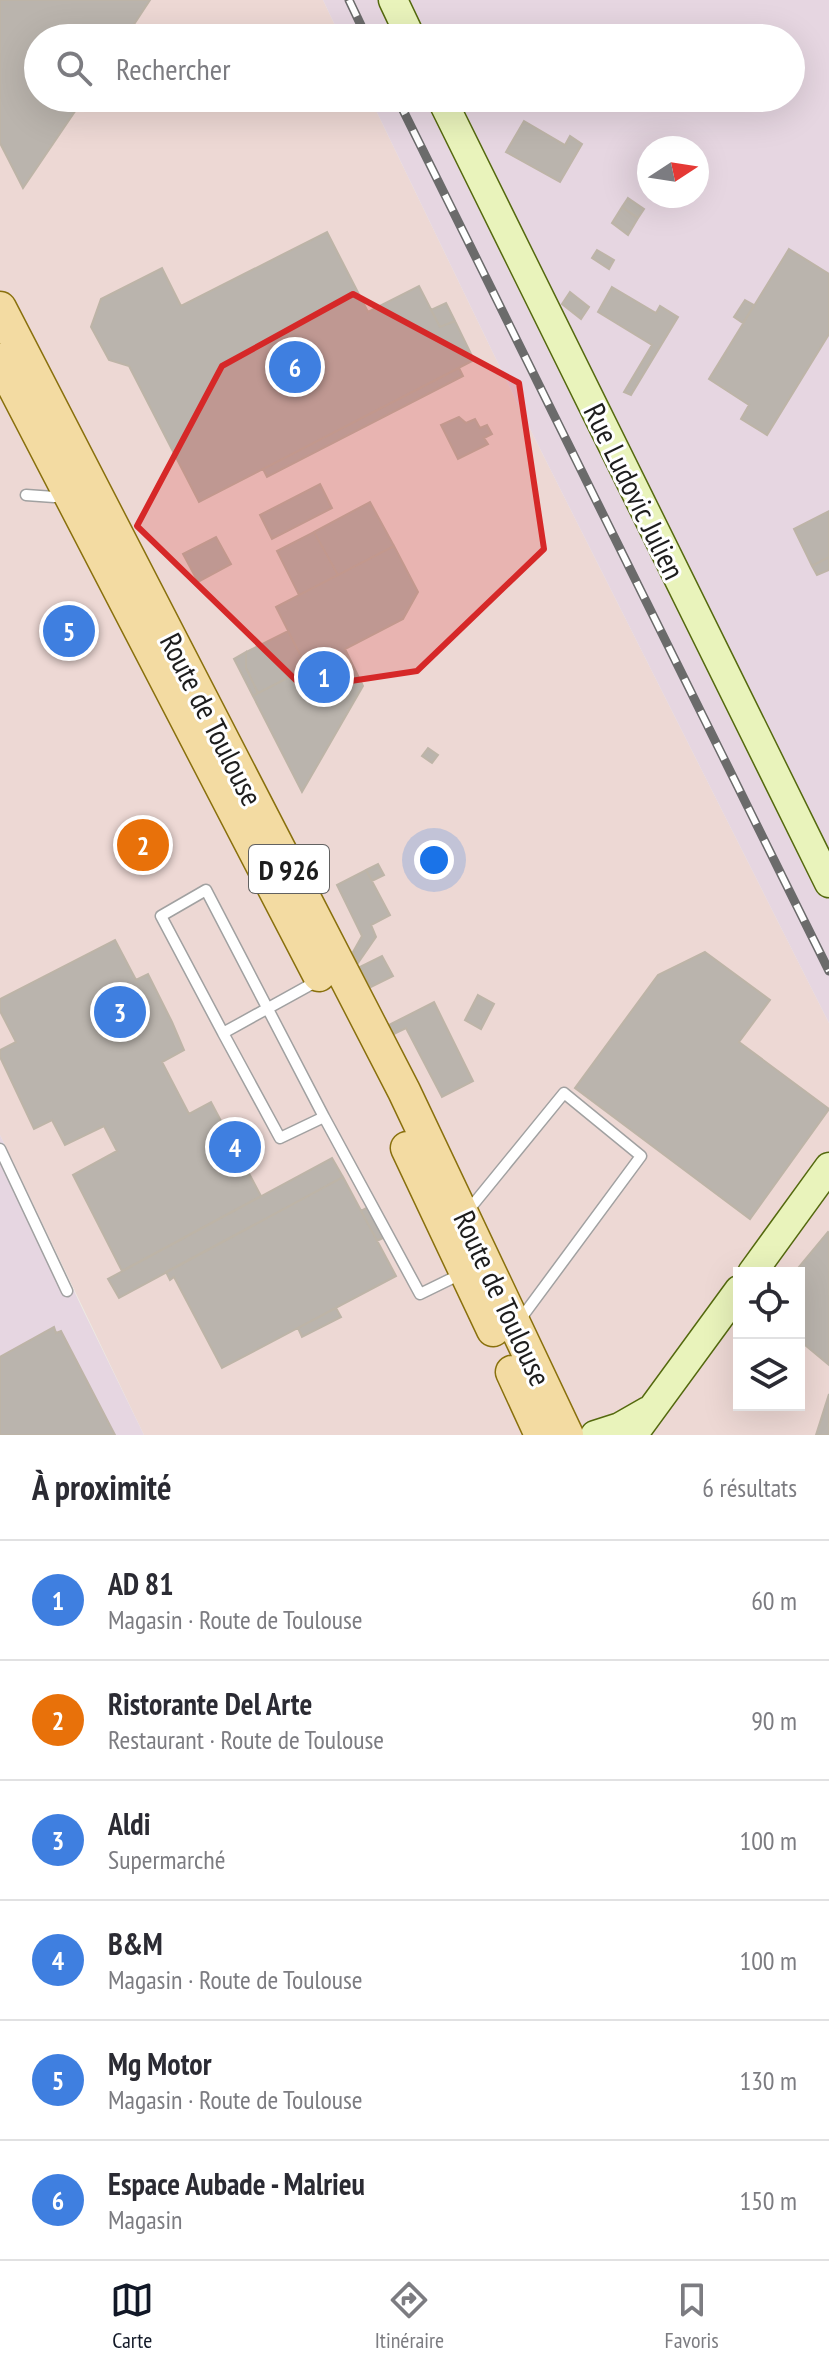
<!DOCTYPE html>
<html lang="fr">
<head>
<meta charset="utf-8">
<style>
	body { margin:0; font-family:"PT Sans Narrow",sans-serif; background:#f2f2f3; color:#2b2b33 }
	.controls { position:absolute; right:24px; bottom:24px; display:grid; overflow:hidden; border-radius:0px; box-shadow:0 8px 32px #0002 }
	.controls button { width:72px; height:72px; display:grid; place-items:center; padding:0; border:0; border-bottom:2px solid #e1e1e2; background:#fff; color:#2b2b33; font:40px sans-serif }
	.compass { position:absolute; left:637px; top:136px; width:72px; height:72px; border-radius:50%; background:#fff; box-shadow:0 8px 32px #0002; rotate:78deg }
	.you { position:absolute; left:434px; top:860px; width:28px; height:28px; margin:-20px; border:6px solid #fff; border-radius:50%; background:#1a73e8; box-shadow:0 0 0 12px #1a73e833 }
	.badge { display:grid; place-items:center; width:52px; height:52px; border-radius:50%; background:#111827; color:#fff; font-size:26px; font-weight:700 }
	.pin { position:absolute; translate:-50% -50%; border:4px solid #fff; box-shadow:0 2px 8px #0006 }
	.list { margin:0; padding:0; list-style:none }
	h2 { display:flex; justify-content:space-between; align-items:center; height:104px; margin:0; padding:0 32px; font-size:34px }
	h2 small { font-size:26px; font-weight:400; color:#7c7c81 }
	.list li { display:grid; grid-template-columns:52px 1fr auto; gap:24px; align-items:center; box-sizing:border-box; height:120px; padding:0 32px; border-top:2px solid #e1e1e2 }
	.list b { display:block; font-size:30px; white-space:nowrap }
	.list p { margin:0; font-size:26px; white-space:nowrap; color:#7c7c81 }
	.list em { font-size:26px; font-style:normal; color:#7c7c81 }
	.icon { flex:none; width:44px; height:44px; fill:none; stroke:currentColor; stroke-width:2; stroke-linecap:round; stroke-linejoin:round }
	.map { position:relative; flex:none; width:829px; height:1435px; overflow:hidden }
	.search { position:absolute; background:#fff; box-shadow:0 8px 32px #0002; left:24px; right:24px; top:24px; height:88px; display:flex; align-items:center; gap:20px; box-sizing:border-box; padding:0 28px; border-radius:44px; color:#7c7c81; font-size:30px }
	.sheet { height:824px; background:#fff }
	nav { display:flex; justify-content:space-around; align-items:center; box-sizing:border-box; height:112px; border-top:2px solid #e1e1e2; background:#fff; font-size:22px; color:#7c7c81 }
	nav a { display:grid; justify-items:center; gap:4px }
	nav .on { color:#111827 }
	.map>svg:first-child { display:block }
</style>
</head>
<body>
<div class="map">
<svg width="829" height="1435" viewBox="0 0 829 1435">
	<rect width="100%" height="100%" fill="#edebe3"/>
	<path fill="#edd8d4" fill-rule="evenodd" d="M0,0H323L341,38H38V98H370L525,419L829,1023V1435H144L0,1135ZM739,1273H799V1405H739Z"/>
	<path fill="#e6d6e1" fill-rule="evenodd" d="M323,0H829V1023L525,419L370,98H791V38H341ZM649,148H697V196H649Z
		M0,1135L83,1310L144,1435H0Z"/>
	<path fill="#bab4ad" stroke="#bdb4a7" stroke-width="2" d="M0,0H150L125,38H38V98H84L23,188L0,143Z
		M524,121L565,145L570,136L582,144L560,182L506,152Z
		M628,198L644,209L638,218L622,207Z
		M622,207L638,218L628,235L612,223Z
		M327,232L368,312L419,286L440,327L455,321L474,360L199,502L129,366L109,360L91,327L101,299L162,268L181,306Z
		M789,249L829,274V334L767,435L741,419L749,405L709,379Z
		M597,250L614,260L609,269L592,258Z
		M612,287L656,313L660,306L678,317L631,395L624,392L652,345L598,312Z
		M570,292L589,307L581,319L562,304Z
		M745,300L754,305L743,323L734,317Z
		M446,303L455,321L440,327L431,310Z
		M459,368L463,376L267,477L263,469Z
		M459,417L466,423L475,419L480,428L487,425L492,434L484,438L488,444L458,459L441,425Z
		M320,484L332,508L272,539L260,515Z
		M370,502L394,546L338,575L314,532Z
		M829,511V557L812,566L794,529Z
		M314,532L338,575L299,595L277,551Z
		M216,537L231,564L198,582L183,554Z
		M394,546L418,592L403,619L345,649L363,686L302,792L253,696L307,668L276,607Z
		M829,557V570L817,575L812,566Z
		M288,631L307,668L258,693L246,668V652Z
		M246,652V668L258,693L253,696L234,659Z
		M428,748L438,755L432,763L422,756Z
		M378,864L384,875L372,881L366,870Z
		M366,870L390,915L371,925L376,937L358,963L353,952L362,936L337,885Z
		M115,940L136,980L148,974L172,1022L184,1050L162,1062L189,1114L211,1102L261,1196L122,1271L73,1175L117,1151L104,1126L65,1145L52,1120L34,1129L0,1057V1050L16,1042L0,1011V999Z
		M705,952L770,1000L739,1042L829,1109L750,1219L575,1088L658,975Z
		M382,956L393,976L371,987L360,967Z
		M478,995L494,1004L481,1029L465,1020Z
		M434,1002L473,1081L442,1097L406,1028L394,1034L389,1025Z
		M332,1158L343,1177L119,1298L108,1279Z
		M343,1177L396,1276L222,1368L174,1277L170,1280L166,1272Z
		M370,1206L387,1236L377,1241L361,1211Z
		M828,1232L829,1233V1365L799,1340V1273H794Z
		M336,1308L341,1317L302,1337L298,1328Z
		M54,1327L56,1333L61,1331L115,1435H0V1357Z
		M829,1394V1435H816Z"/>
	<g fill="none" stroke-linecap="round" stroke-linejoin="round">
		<g stroke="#a1a1a1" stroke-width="13">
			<path id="service" d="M26,495L54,497L66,491
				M319,980L223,1033L161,916L206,890L324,1117
				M223,1033L280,1138L324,1117L420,1294L463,1273
				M0,1149L67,1291
				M467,1212L564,1093L641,1156L519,1321"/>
		</g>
		<g stroke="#54690e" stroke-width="31">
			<path id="secondary" d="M393,0L411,38
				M441,98L829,883
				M752,1273L829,1167
				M595,1435L620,1427L648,1411
				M633,1435L739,1290"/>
		</g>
		<g stroke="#89700d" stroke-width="35">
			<path id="primary" d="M0,308L404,1091L567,1435
				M0,360L319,975
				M407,1148L493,1330
				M512,1372L541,1435"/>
		</g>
		<use href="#service" stroke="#fff" stroke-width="10"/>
		<use href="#secondary" stroke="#e9f3bb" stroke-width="28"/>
		<use href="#primary" stroke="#f3dba2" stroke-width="32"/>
		<g stroke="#6b6b6b" stroke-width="9">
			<path id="rail" d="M349,0L367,38
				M397,98L829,971"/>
		</g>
		<use href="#rail" stroke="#fff" stroke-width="6" stroke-dasharray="18" stroke-linecap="butt"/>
	</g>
	<path fill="#d62828" fill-opacity="0.2" stroke="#d62828" stroke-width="6" stroke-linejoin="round" d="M353,294L519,383L544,549L417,671L304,688L137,526L222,366Z"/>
	<g text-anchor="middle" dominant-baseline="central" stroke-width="6" stroke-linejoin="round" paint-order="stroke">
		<rect fill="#fff" stroke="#616161" stroke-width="2" x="249" y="845" width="80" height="48" rx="6"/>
		<g font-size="28" font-weight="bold" fill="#1d1d1d">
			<text x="289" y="869">D 926</text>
		</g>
		<g font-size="30" fill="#1d1d1d" stroke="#fff">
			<text transform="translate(635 491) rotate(64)">Rue Ludovic Julien</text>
			<text transform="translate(212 719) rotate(63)">Route de Toulouse</text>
			<text transform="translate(503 1298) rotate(65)">Route de Toulouse</text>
		</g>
	</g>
</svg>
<div class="controls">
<button><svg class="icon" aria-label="locate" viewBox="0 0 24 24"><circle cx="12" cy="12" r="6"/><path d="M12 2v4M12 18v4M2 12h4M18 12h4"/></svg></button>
<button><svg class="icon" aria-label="layers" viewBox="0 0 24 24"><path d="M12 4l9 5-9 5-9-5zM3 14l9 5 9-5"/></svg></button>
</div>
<svg class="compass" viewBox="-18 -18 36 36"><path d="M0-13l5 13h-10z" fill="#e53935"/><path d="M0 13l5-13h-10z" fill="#7c7c81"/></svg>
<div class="you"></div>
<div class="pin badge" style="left:324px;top:677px;background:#3f7fe0">1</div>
<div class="pin badge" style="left:143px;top:845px;background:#e8710a">2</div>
<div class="pin badge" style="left:120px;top:1012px;background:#3f7fe0">3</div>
<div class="pin badge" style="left:235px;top:1147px;background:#3f7fe0">4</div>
<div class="pin badge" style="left:69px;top:631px;background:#3f7fe0">5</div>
<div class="pin badge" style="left:295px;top:367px;background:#3f7fe0">6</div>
<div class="search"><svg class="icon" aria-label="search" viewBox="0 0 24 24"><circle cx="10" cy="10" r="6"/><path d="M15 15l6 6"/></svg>Rechercher</div>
</div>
<section class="sheet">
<h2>À proximité<small>6 résultats</small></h2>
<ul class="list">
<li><span class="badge" style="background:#3f7fe0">1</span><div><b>AD 81</b><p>Magasin · Route de Toulouse</p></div><em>60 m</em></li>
<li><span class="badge" style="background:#e8710a">2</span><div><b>Ristorante Del Arte</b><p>Restaurant · Route de Toulouse</p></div><em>90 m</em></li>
<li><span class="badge" style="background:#3f7fe0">3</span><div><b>Aldi</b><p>Supermarché</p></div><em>100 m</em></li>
<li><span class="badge" style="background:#3f7fe0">4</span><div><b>B&amp;M</b><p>Magasin · Route de Toulouse</p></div><em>100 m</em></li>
<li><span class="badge" style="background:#3f7fe0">5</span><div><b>Mg Motor</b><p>Magasin · Route de Toulouse</p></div><em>130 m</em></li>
<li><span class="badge" style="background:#3f7fe0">6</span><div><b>Espace Aubade - Malrieu</b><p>Magasin</p></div><em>150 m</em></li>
</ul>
</section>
<nav>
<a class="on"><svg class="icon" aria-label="map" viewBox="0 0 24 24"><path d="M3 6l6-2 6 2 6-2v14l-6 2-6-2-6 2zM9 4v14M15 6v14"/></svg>Carte</a>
<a><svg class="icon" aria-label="directions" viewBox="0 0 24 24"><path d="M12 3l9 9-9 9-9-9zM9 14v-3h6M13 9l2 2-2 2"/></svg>Itinéraire</a>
<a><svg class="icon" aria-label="saved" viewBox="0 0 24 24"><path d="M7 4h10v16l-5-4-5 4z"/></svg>Favoris</a>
</nav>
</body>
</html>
